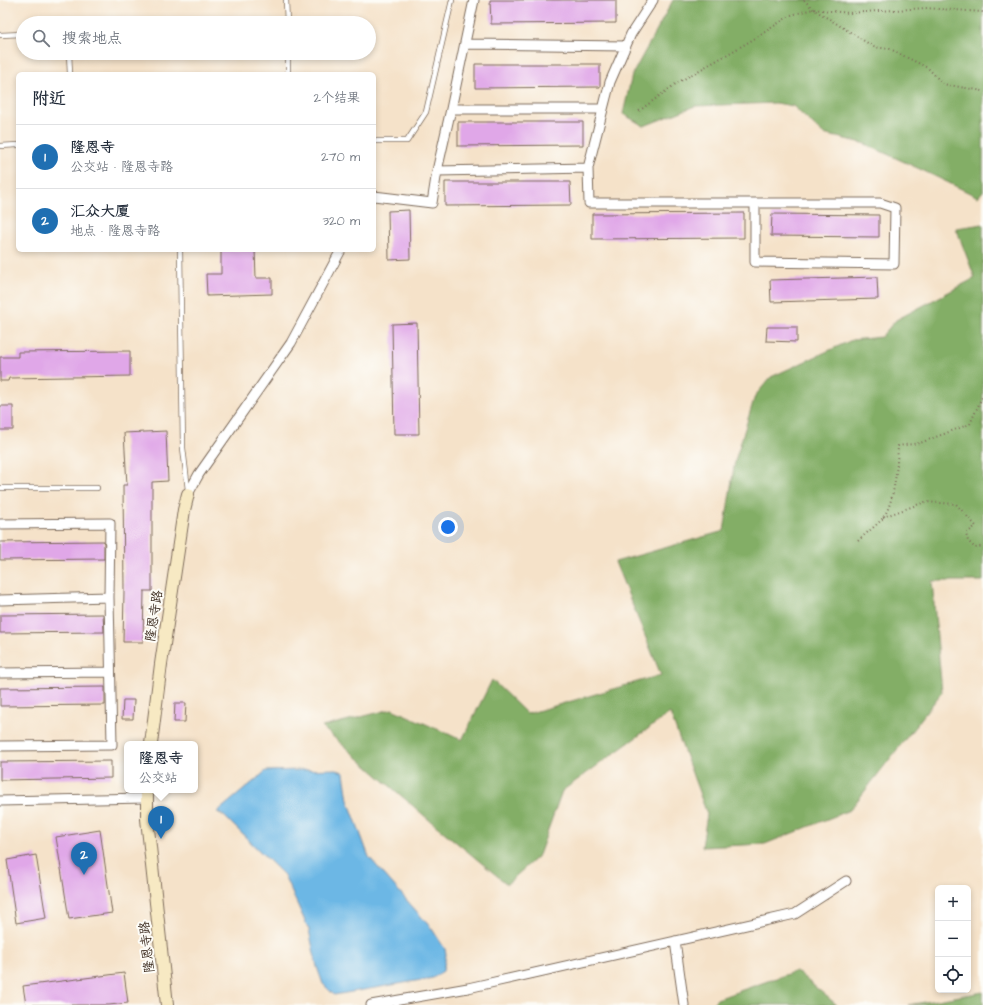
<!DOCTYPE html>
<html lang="zh">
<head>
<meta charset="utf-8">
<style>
	body { margin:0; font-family:"Architects Daughter","LXGW WenKai TC",sans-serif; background:#f2f2f3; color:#1f2937 }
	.controls { position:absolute; right:12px; bottom:12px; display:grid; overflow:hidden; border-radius:6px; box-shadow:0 2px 6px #0003 }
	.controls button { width:36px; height:36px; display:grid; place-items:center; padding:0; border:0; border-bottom:1px solid #e0e1e3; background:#fff; color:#1f2937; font:20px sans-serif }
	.you { position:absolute; left:448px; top:527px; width:14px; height:14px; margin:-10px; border:3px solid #fff; border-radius:50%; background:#1a73e8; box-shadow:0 0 0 6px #1a73e833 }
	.badge { display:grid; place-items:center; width:26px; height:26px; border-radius:50%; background:#1f6fb2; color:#fff; font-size:13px; font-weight:700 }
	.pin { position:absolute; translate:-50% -33px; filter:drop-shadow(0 1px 2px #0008) }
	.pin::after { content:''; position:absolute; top:21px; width:14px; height:12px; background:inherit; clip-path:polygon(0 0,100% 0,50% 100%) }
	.popup { position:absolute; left:124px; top:741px; width:74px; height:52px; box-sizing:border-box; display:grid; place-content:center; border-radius:6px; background:#fff; filter:drop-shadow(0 1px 3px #0005); font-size:13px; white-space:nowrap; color:#747a83 }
	.popup b { font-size:15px; color:#1f2937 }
	.popup::after { content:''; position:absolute; left:50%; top:100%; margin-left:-8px; border:8px solid transparent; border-top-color:#fff }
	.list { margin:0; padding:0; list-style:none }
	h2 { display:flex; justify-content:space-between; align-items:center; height:52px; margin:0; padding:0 16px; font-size:17px }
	h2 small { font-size:13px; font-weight:400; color:#747a83 }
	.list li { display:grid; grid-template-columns:26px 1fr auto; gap:12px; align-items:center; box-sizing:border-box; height:64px; padding:0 16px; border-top:1px solid #e0e1e3 }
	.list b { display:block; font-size:15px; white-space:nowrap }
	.list p { margin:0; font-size:13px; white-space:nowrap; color:#747a83 }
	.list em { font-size:13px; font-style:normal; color:#747a83 }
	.icon { flex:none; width:22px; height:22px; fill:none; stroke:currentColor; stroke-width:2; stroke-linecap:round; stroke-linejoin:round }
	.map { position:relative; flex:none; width:983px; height:1005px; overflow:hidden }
	.search { position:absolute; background:#fff; box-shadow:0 2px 6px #0003; left:16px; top:16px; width:360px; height:44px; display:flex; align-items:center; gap:10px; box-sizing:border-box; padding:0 14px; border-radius:22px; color:#747a83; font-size:15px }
	.panel { position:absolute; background:#fff; box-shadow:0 2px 6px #0003; left:16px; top:72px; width:360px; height:180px; border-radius:6px }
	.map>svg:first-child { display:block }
</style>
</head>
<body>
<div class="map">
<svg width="983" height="1005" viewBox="0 0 983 1005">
	<rect width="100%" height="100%" fill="#fdfcf7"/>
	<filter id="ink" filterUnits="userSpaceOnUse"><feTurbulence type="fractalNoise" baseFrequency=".025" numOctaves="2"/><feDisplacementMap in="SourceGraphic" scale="8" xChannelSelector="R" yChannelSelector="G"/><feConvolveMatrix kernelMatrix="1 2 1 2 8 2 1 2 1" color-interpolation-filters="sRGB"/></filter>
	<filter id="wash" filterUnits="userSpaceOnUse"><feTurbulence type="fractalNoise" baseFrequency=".012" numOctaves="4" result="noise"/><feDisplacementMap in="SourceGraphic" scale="16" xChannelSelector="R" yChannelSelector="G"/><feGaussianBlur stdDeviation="0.9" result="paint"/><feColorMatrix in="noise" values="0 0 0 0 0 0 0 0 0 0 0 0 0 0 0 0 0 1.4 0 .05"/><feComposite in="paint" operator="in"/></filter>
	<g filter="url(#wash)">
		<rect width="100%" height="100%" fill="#f5e2c9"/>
		<path fill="#83ae66" stroke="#5f6c42" d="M673,0H983V191L978,197L924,171L863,143L823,134L793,106L776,103L695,106L644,126L623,114L632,75Z
			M983,224V581H932L942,692L850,810L765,844L702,847L707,814L670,713L562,791L539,855L507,884L428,819L322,727L392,709L462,740L492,680L527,714L661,675L615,562L724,531L735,461L755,396L771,377L852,340L881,337L896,320L975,278L956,228Z
			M796,971L837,1005H711L717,999Z
			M983,992V1005H908Z"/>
		<path fill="#6cb7e5" stroke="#547082" d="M336,769L344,773L348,800L369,857L432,929L445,949L446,955L443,971L433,978L334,995L323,984L317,967L309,930L284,875L224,816L217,812L266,771Z"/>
		<g id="blocks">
			<path fill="#e0a7e8" d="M490,0H616V23L491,24Z
				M475,64H600V87L475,88Z
				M458,122H583V145L458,146Z
				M445,182H570L571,205L445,206Z
				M409,210L410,259L389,260L388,211Z
				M744,213V238L592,239V214Z
				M772,214L879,215V237L771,236Z
				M221,250H255L256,278H272V294L207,296L206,274H221Z
				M877,277L878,299L771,302L770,280Z
				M417,323L419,434H394L392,324Z
				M767,327H797V342L766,341Z
				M130,351V376L9,378L8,381H0V357H18V352Z
				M0,406H13V430H0Z
				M166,431L168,481L152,482V591H144L143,642H123L124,591L123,485H127L124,433Z
				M104,541V559L0,560V542Z
				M103,614L104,632L0,633V615Z
				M105,687V705L0,706V688Z
				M123,700H134L133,719H122Z
				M175,703H186L185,722H174Z
				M111,761V778L0,780V762Z
				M100,830L112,913L69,919L56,837Z
				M36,855L46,918L16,923L7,860Z
				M124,973L128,1003L109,1005H26L23,986Z"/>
		</g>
	</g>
	<g filter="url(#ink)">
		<use href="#blocks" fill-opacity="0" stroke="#7c6a5a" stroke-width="1"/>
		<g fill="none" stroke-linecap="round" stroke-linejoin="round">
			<g stroke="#7c6a5a" stroke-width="6">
				<path id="lane" d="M286,0L287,23
					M0,35L23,34
					M69,53L70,74
					M288,53V74
					M374,141H407L426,112L452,0
					M0,146L18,145
					M180,250L183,448L188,490
					M0,488H97"/>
			</g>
			<g stroke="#7c6a5a" stroke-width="11">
				<path id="street" d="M653,0L631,34L610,82L588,168L589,203H880L895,208L894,264L755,262V203
					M465,44L626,46
					M451,109H603
					M437,171L588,168
					M374,196L432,203L437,171L451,109L474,0
					M188,494L199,474L291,343L341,250
					M0,524L110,523L109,597L112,745L0,746
					M0,600L109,597
					M0,673L110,672
					M0,801L146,798
					M675,941L684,1005
					M371,1005L468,988L795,914L846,881"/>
			</g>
			<g stroke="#7c6a5a" stroke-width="14">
				<path id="secondary" d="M151,744L161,664L184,510L188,494
					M147,790V819L167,1005"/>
			</g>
			<path stroke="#7c6a5a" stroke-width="2" stroke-dasharray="1 3" stroke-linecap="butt" d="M804,0L813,9L874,47L890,49L928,68L943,84L983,91
				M639,111L677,83L754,39L791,15L813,9L849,13L925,8L983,12
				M883,517L925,502L956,504L976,526L966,534L968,541L975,548L983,546
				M858,541C866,533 876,526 883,518C895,501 897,466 898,446L920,443L970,424L983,395"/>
			<use href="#lane" stroke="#fff" stroke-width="4.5"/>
			<use href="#street" stroke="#fff" stroke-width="9"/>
			<use href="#secondary" stroke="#f7e9c3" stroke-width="12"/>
		</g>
	</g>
	<g text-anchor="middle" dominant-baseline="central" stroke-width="4" stroke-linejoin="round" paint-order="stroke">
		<g font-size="13" fill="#3b2a1e" stroke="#fdfcf7">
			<text transform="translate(154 616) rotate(-81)">隆恩寺路</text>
			<text transform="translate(147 947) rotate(-96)">隆恩寺路</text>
		</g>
	</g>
</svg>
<div class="controls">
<button>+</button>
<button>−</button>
<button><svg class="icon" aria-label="locate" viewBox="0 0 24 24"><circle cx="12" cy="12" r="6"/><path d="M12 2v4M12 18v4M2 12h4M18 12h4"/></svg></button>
</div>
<div class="you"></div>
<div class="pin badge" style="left:161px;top:839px">1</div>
<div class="popup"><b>隆恩寺</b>公交站</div>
<div class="pin badge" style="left:84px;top:875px">2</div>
<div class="search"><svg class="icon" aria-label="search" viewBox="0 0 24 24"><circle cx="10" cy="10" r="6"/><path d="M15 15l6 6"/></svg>搜索地点</div>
<section class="panel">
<h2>附近<small>2个结果</small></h2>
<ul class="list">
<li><span class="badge">1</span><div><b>隆恩寺</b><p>公交站 · 隆恩寺路</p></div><em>270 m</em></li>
<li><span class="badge">2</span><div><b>汇众大厦</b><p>地点 · 隆恩寺路</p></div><em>320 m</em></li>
</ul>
</section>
</div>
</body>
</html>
